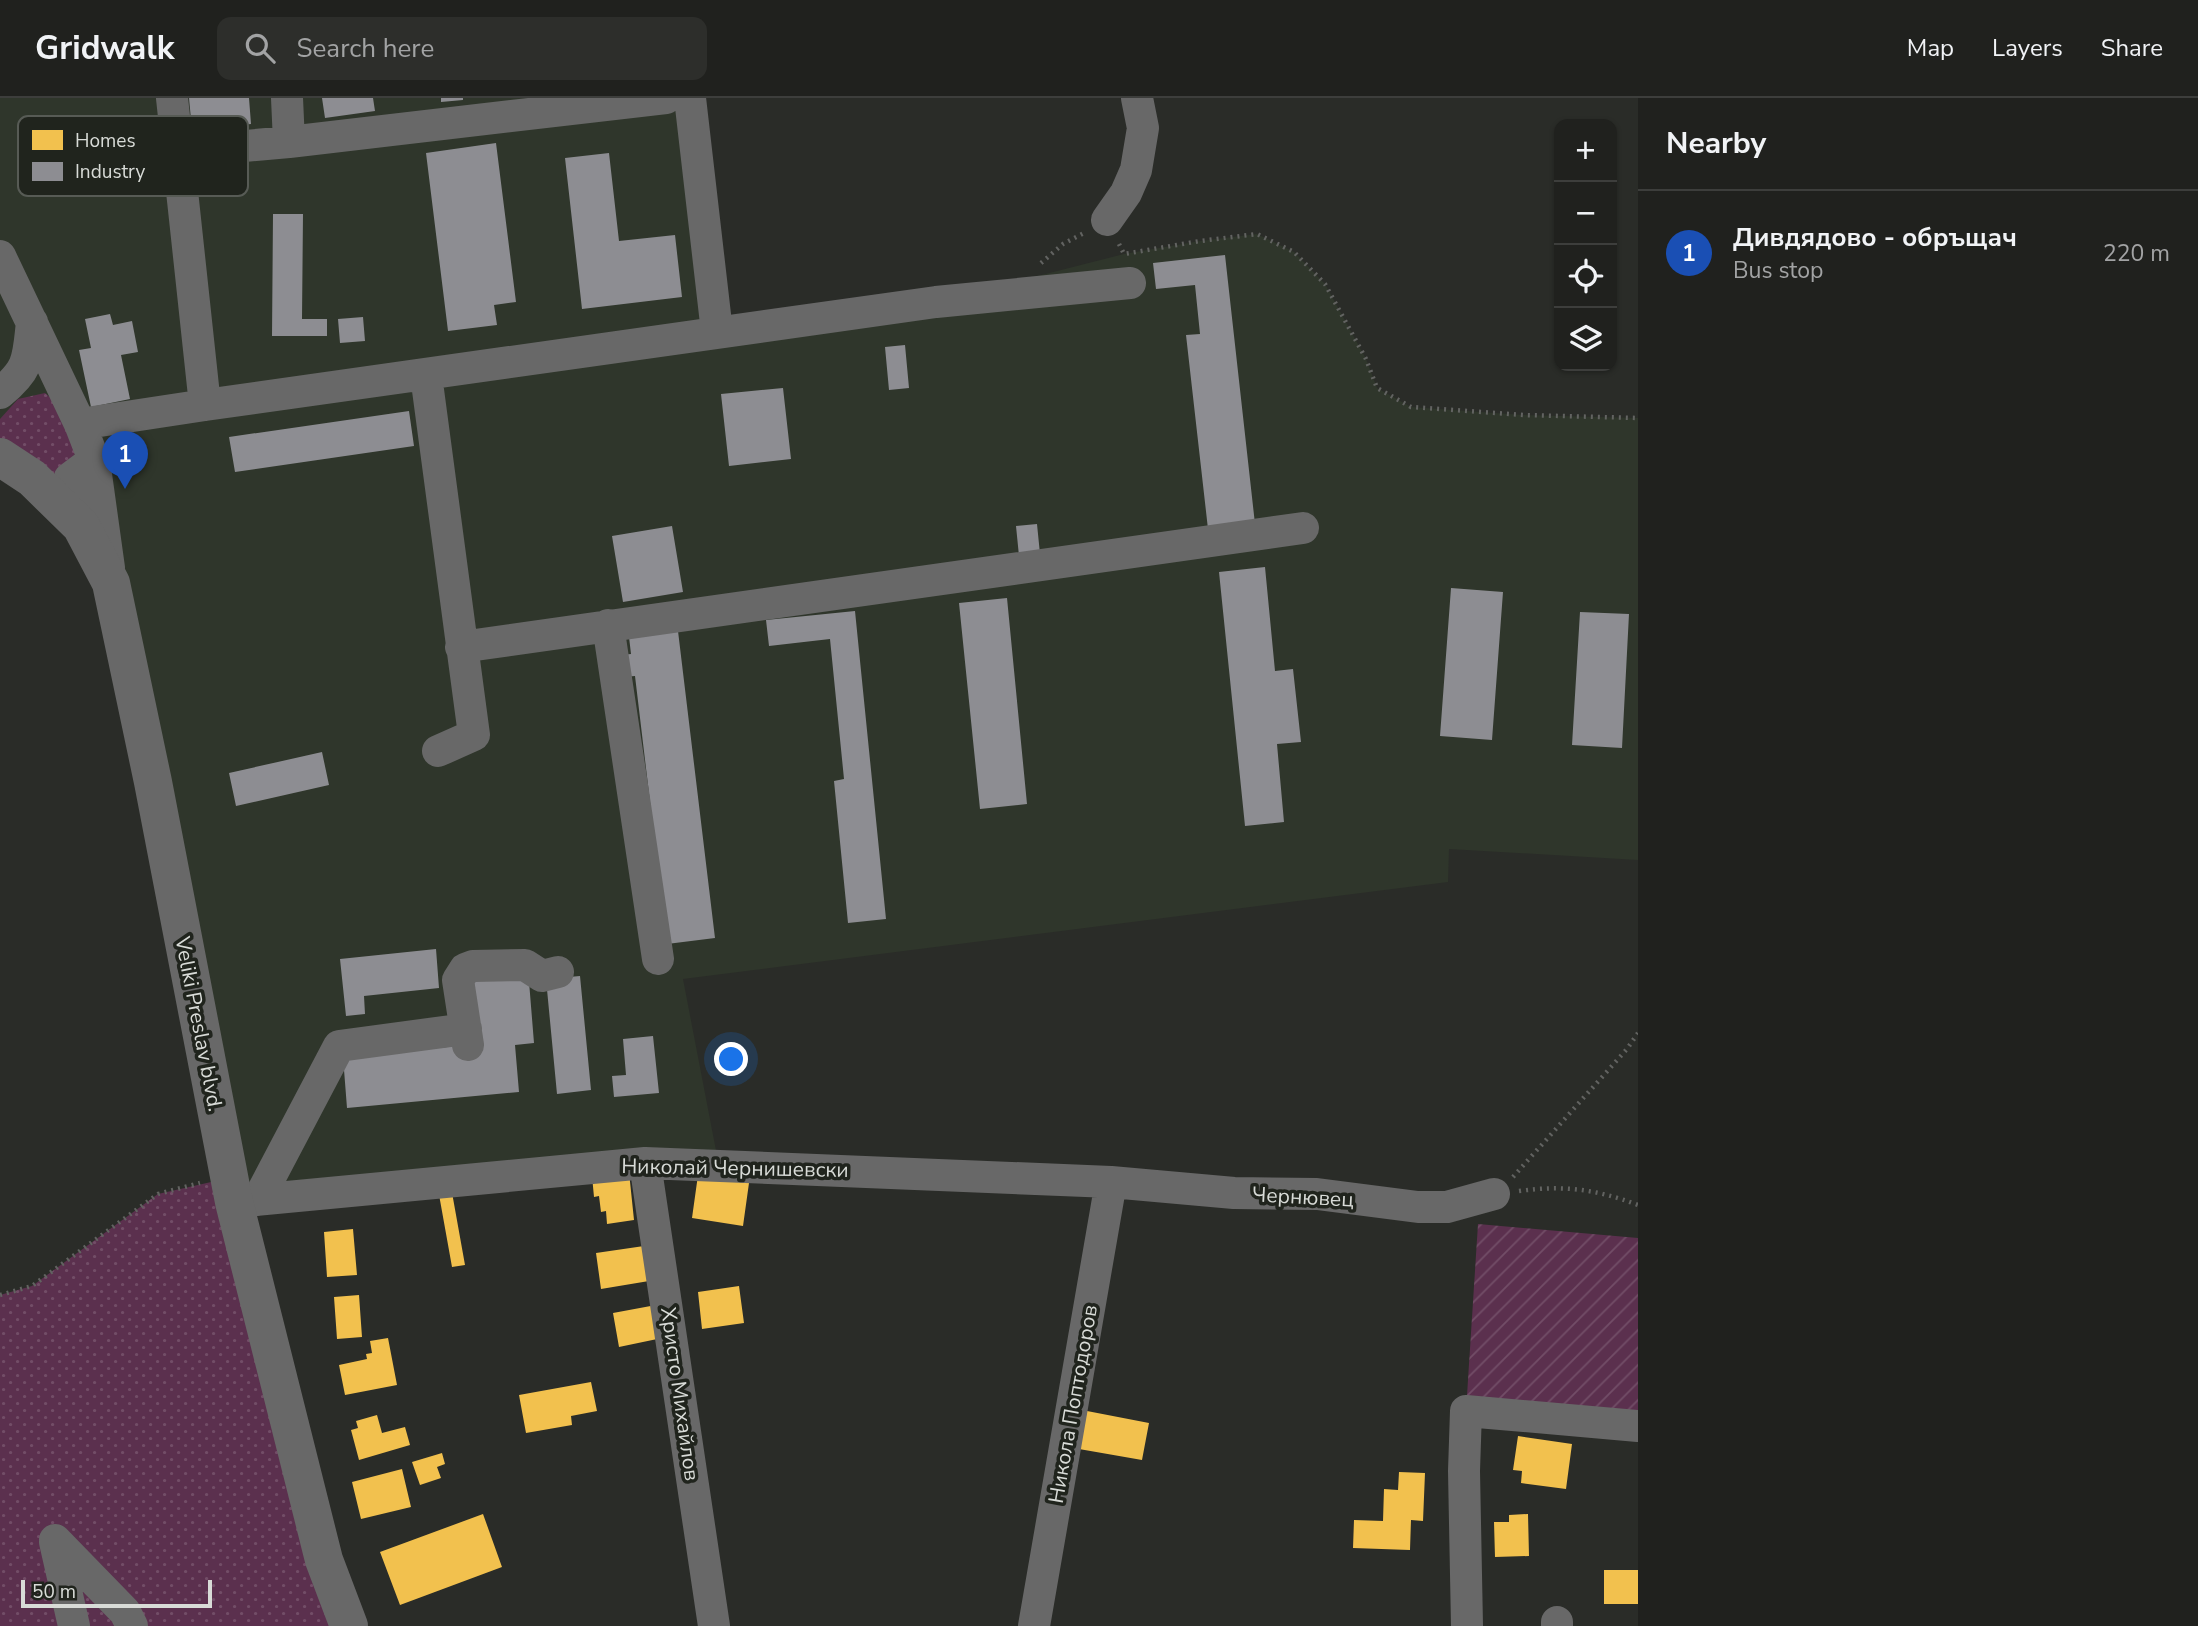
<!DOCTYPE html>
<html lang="en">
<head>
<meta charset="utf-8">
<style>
	body { margin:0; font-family:"Nunito Sans",sans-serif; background:#2d2e2b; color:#f1f3f6 }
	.controls { position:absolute; right:21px; top:21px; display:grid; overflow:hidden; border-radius:14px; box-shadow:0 2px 5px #0004 }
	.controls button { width:63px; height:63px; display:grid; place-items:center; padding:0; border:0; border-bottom:2px solid #3d3e3c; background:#20211e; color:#f1f3f6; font:35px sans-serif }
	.scale { position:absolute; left:21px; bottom:18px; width:191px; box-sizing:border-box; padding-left:7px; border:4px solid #d8dbd7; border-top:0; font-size:19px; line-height:24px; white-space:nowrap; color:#d8dbd7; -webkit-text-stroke:5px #20241d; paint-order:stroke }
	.you { position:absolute; left:732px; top:962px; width:24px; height:24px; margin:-18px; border:5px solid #fff; border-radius:50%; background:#1a73e8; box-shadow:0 0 0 10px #1a73e833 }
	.badge { display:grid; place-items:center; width:46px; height:46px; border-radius:50%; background:#b45309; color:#fff; font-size:23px; font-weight:700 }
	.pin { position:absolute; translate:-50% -58px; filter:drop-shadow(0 2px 4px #0008) }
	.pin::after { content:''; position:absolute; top:37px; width:24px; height:21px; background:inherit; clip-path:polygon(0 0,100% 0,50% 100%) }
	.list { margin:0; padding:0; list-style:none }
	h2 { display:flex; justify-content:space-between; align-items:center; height:91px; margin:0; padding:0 28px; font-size:30px }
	h2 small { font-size:23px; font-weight:400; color:#a2a3a4 }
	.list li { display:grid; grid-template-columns:46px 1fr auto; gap:21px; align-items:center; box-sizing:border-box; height:126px; padding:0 28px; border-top:2px solid #3d3e3c }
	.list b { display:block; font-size:26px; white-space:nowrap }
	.list p { margin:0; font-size:23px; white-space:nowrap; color:#a2a3a4 }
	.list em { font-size:23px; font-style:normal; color:#a2a3a4 }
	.icon { flex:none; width:38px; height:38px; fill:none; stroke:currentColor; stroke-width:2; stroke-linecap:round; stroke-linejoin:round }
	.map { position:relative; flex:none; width:1638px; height:1528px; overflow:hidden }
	header { display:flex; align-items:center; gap:42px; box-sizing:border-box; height:98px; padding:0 35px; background:#20211e; border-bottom:2px solid #3d3e3c }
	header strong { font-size:33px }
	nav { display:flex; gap:38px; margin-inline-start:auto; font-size:24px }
	.search { width:490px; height:63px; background:#2d2e2b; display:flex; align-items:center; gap:18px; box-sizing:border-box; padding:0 24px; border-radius:14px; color:#a2a3a4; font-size:26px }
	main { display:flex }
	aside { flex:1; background:#20211e }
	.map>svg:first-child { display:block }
</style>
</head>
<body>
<header>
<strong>Gridwalk</strong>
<div class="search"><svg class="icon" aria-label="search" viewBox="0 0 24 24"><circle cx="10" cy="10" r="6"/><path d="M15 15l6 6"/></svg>Search here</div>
<nav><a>Map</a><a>Layers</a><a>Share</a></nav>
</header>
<main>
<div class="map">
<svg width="1638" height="1528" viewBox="0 0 1638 1528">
	<defs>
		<pattern id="park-dots" width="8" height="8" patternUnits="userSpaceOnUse" patternTransform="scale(1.75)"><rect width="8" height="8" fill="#5b304e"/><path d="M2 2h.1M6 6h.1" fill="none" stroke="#724d67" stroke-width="1.8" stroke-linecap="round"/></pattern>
		<pattern id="garden-furrows" width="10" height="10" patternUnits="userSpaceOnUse" patternTransform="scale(1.75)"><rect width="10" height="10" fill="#5b304e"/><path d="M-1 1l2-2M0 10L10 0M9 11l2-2" fill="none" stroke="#724d67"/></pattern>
	</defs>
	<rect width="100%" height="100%" fill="#2a2c28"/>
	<path fill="#2f362b" d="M0,0H690L717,233L936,204L1124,156L1200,143L1257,136L1294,154L1325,186L1366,261L1377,290L1411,309L1523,317L1638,320V762L1449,751L1448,784L683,881L719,1068L234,1104L111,485L0,359Z"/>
	<path fill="url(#park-dots)" d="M45,295L80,326L78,353L57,375L32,380L0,359V321L18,301Z
		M229,1080L349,1528H0V1197L32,1188L158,1096Z"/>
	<path fill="url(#garden-furrows)" d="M1478,1126L1638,1140V1328L1466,1313Z"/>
	<path fill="#f2c14e" d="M629,1074L634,1122L607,1126L606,1113L601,1114L599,1098L594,1099L592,1078Z
		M698,1077L749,1085L743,1128L692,1120Z
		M451,1089L465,1167L452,1169L438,1091Z
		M353,1131L357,1177L327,1179L324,1134Z
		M644,1148L649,1183L601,1191L596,1155Z
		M739,1188L744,1225L702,1231L698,1194Z
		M359,1197L362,1239L337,1241L334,1199Z
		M656,1207L662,1240L619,1249L613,1215Z
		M388,1240L397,1287L345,1297L339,1267L367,1261L366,1256L372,1255L370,1243Z
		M591,1284L597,1313L571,1318L572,1327L526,1335L519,1297Z
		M1087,1313L1149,1325L1142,1362L1079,1351Z
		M377,1317L382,1335L405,1329L410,1347L359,1362L351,1332L358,1330L356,1323Z
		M1518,1338L1572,1346L1566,1391L1521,1385L1522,1373L1513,1372Z
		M442,1355L445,1366L437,1369L441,1380L420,1387L412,1364Z
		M402,1371L411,1409L361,1421L352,1384Z
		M1399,1374L1425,1375L1423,1423L1411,1422L1410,1452L1353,1450L1354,1422L1383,1423L1384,1391L1398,1392Z
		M483,1416L502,1469L400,1507L380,1454Z
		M1528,1416L1529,1458L1495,1459L1494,1424H1509V1417Z
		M1604,1472H1638V1506H1604Z"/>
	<path fill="#8d8d92" d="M189,0H249L251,26L192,32Z
		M322,0H373L375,13L325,20Z
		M441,0H463V2L441,4Z
		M496,45L516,204L494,207L497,227L448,233L426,55Z
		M609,55L619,143L675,137L682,199L582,211L565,60Z
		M273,116H303L302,221H327V238H272Z
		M1225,157L1255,426L1208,431L1186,237L1200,236L1195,187L1156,191L1153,165Z
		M110,216L113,227L132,223L138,254L121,257L130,301L91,309L79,252L91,250L85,221Z
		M363,219L365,243L340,245L338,221Z
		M905,247L909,290L889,292L885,249Z
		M783,290L791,361L729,368L721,296Z
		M409,313L414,348L235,374L229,339Z
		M1037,426L1040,456L1019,458L1016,428Z
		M672,428L683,494L623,504L612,438Z
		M1265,469L1275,573L1293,571L1301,644L1277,646L1284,724L1245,728L1219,474Z
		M1451,490L1503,494L1492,642L1440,638Z
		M1007,500L1027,706L980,711L959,505Z
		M855,513L886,821L848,825L834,683L844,681L830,541L769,548L766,522Z
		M1580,514L1629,516L1622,650L1572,647Z
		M678,533L715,840L667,846L635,578L623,579L621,557L631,556L629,539Z
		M322,654L329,687L236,708L229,675Z
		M436,851L439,890L364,898L365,916L346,918L340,861Z
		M528,871L534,945L515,947L519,994L347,1010L343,959L479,946L473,876Z
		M580,878L591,992L557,996L546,881Z
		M653,938L659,995L614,999L612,978L626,977L623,941Z"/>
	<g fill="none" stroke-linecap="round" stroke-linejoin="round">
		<path stroke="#626361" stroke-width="4.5" stroke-dasharray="2 5" stroke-linecap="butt" d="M1119,146L1124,156L1200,143L1257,136L1294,154L1325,186L1366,261L1377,290L1411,309L1523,317L1638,320
			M1041,165L1063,146L1086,134
			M1513,1079L1627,951L1638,935
			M1519,1093C1563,1087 1596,1091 1638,1107
			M0,1197L32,1188L158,1096L200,1085"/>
		<path stroke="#686868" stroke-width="32" d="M172,0L205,307
			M287,0L289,44
			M690,0L717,234
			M177,54L289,44L666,0
			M1107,122L1126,95L1136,72L1143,30L1137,0
			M0,158L80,326L94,362
			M426,277L474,637L438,653
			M0,295C30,271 28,260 32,224
			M80,326L205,307L936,204L1130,185
			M81,428L70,380L94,362L109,470
			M608,527L658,861
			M461,549L1303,430
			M468,947L458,882L465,871L473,868L525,867L542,878L558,874
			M645,1065L714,1528
			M258,1102L339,948L466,931
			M234,1104L645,1065L1111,1084L1234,1095L1317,1096L1418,1109H1447L1494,1096
			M55,1442L125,1514L132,1528
			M55,1444L74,1528
			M1557,1524V1528
			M1034,1528L1111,1084
			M1467,1528L1464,1373L1466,1313L1638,1328"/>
		<path stroke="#686868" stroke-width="38" d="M0,359L32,380L81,428L111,485L153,684L234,1104L324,1462L349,1528"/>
	</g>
	<g text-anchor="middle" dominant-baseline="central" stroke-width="7" stroke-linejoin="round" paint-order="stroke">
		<g font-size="21" fill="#d8dbd7" stroke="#20241d">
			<text transform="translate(199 926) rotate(79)">Veliki Preslav blvd.</text>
			<text transform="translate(735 1070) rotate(1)">Николай Чернишевски</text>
			<text transform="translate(1303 1099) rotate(3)">Чернювец</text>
			<text transform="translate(680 1296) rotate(82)">Христо Михайлов</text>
			<text transform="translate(1073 1306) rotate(-80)">Никола Поптодоров</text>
		</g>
	</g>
	<rect x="18" y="18" width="230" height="80" rx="10" fill="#20241d" stroke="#575b55" stroke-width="2"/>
	<rect x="32" y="32" width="31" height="20" fill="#f2c14e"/>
	<rect x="32" y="64" width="31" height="19" fill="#8d8d92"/>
	<g font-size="19" fill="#d8dbd7">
		<text x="75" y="49">Homes</text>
		<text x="75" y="80">Industry</text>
	</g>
</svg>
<div class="controls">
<button>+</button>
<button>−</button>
<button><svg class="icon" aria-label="locate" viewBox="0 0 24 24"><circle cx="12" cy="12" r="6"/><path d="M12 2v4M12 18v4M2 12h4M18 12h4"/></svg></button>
<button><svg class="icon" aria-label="layers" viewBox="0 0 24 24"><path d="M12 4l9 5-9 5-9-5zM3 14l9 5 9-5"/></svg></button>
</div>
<div class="scale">50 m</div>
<div class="you"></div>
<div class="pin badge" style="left:125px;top:391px;background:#1a4fb4">1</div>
</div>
<aside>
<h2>Nearby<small></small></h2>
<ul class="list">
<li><span class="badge" style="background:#1a4fb4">1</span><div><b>Дивдядово - обръщач</b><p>Bus stop</p></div><em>220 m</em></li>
</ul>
</aside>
</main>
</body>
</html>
